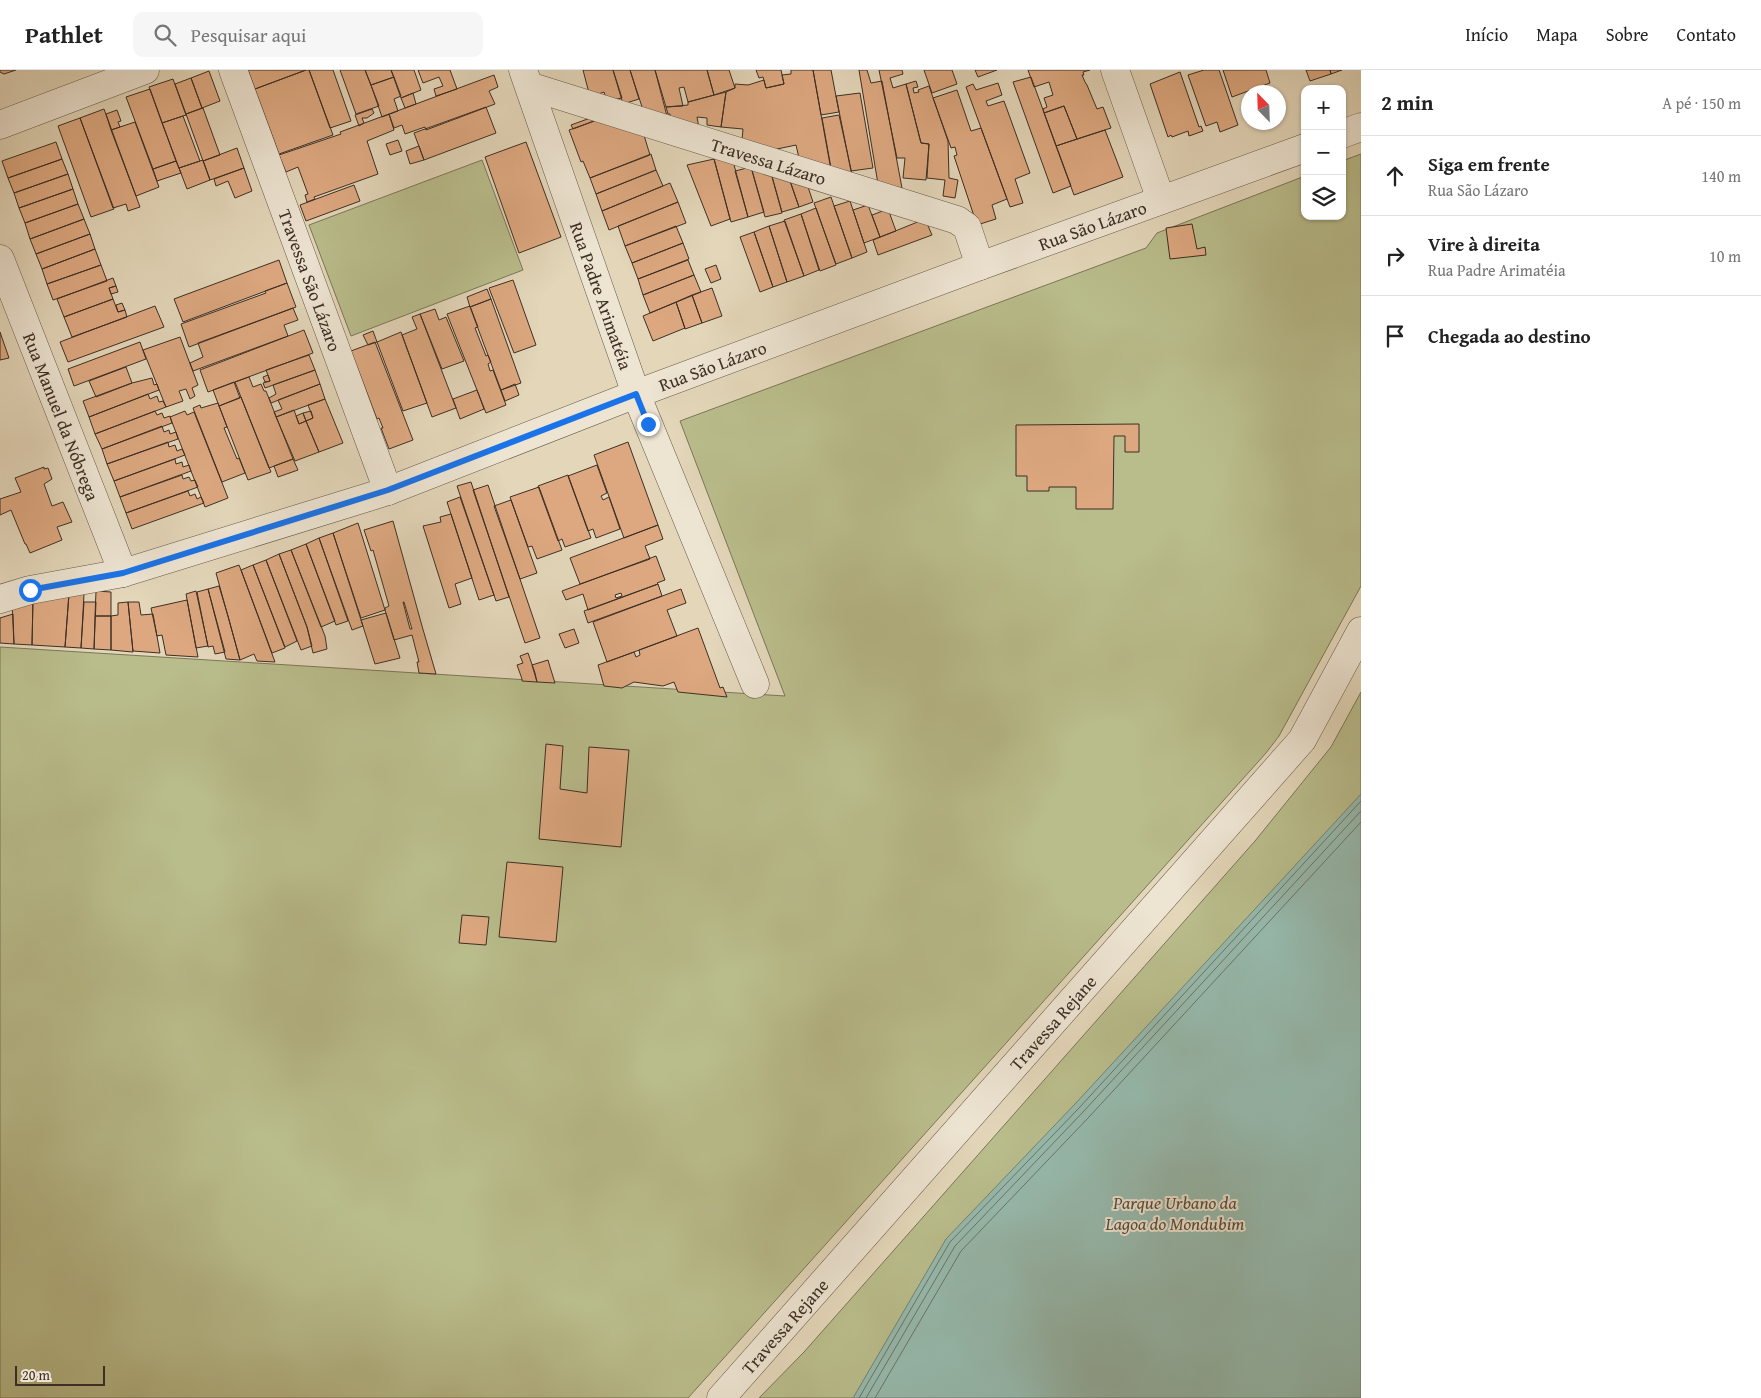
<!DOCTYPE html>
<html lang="pt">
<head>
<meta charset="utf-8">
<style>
	body { margin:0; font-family:"Gentium Book Plus",serif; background:#f6f6f6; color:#222 }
	.controls { position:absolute; right:15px; top:15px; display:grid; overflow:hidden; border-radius:10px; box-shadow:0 1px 4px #0004 }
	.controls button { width:45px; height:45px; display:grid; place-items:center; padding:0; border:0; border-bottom:1px solid #e0e0e0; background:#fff; color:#222; font:25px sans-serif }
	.compass { position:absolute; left:1241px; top:15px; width:45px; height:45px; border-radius:50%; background:#fff; box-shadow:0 1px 4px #0004; rotate:337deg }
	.scale { position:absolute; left:15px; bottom:12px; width:90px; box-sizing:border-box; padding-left:5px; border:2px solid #3d2f25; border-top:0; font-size:14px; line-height:18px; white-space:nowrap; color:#3d2f25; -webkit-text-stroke:4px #ede4d2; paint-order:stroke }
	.stop { position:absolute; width:15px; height:15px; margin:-11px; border:4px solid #1a73e8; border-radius:50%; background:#fff }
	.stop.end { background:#1a73e8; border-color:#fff; box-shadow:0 1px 5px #0008 }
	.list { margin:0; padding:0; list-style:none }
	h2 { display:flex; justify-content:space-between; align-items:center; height:65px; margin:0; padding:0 20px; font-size:21px }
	h2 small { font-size:16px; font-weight:400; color:#767676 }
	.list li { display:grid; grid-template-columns:32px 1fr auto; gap:15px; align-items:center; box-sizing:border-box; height:80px; padding:0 20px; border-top:1px solid #e0e0e0 }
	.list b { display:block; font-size:19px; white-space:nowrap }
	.list p { margin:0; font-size:16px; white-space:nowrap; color:#767676 }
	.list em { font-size:16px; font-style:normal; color:#767676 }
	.icon { flex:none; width:28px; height:28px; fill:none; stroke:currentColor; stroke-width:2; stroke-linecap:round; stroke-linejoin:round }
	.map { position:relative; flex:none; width:1361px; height:1328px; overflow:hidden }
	header { display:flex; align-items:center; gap:30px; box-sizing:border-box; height:70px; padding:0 25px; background:#fff; border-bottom:1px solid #e0e0e0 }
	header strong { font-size:24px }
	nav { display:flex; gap:28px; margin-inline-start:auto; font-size:18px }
	.search { width:350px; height:45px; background:#f6f6f6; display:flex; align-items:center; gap:12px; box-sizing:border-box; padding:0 18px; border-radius:10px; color:#767676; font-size:19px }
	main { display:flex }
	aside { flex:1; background:#fff }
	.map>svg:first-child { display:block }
</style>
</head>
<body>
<header>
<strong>Pathlet</strong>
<div class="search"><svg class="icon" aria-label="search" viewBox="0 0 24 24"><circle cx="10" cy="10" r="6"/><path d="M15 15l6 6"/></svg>Pesquisar aqui</div>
<nav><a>Início</a><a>Mapa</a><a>Sobre</a><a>Contato</a></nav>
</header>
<main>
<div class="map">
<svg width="1361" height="1328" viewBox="0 0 1361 1328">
	<rect width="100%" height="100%" fill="#e3d6b9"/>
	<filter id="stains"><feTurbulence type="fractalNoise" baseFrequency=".004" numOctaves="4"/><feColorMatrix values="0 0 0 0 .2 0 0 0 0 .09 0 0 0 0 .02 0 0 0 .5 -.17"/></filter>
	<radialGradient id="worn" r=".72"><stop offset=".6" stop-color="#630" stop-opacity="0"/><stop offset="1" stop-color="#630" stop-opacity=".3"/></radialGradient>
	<path fill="#b9bc8b" stroke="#7b7658" d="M1361,84V516L1279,666L1266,683L688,1328H0V577L785,626L680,351L1146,178L1157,163L1305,106V146H1342V91Z
		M482,90L523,200L351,266L309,155Z
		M1361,622V1328H759L804,1282L1255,771L1331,677Z"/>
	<path fill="#96b9ac" stroke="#728276" d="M1361,724V1328H853L946,1169L1075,1034Z"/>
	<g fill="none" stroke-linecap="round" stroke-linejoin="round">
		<path stroke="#6a7468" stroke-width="1" d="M859,1328L950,1172L1079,1038L1361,731
			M866,1328L955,1176L1083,1042L1361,741
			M875,1328L961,1181L1089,1047L1361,752"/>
	</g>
	<path fill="#dda880" stroke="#3d2f25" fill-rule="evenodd" d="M0,0H16L4,4L0,2Z
		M248,0H306L255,19Z
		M306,0H309L333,65L279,84L255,19Z
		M309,0H333L351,51L330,58Z
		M340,0H365L379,36L356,44Z
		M365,0H391L394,7L371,15Z
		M391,0H414L421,20L401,28Z
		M418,0H450L457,19L436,26L434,19L443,16L439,7L423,13Z
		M583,0H613L622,28L607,31L604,22L590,27Z
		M613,0H630L639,29L623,34Z
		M630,0H655L668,50L644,43Z
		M655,0H707L714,25L688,32L684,17L679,18L683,36L666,37Z
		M707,0H729L735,18L714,25Z
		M756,0H781L784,14L766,18L763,7L759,8Z
		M791,0H813L831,100L799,88L796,75L777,79L778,81L742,70L743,59L721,57L726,22L735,18V14L748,15L764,10L766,18L784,14L782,5L791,4Z
		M813,0H831L839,42L821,45Z
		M859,0H867L871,13L882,11L902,118L878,114Z
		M879,0H902L903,4L890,8L893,18L906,14L921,73L929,74L926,110L903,108L905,88H897Z
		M924,0H952L957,14L932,23Z
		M975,0H997L978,7Z
		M1028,0H1090L1083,2L1084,5H1082L1085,12L1087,15L1097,39L1103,37L1111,58L1077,69L1064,36L1044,43L1043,39L1047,37L1044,28L1053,25L1049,12L1034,17Z
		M1204,0H1219L1238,55L1220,62L1217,52L1206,56L1188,5Z
		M1223,0H1266L1270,13L1232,27Z
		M1306,0H1330L1331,4L1310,11Z
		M1330,0H1342L1331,4Z
		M209,1L220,31L202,38L191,8Z
		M1180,2L1199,57L1201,56L1203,61L1189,66L1188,61L1172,67L1171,65L1168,67L1150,14Z
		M494,5L498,17L489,21L495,34L426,60L425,57L405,64L402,55L394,58L389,44Z
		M394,7L401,26L394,29L398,41L382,47L371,15Z
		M1031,7L1071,116L1053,123L1013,12Z
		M191,8L202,38L186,44L175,14Z
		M173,9L186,45L162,53L149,17Z
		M916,11L918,17L913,18L914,23L919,22L918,20L929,16L948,71L949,108L958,110L955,128L943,126L945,110L927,108L929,74L921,73L906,14Z
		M998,13L1002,25L986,31L988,36L1004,31L1030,103L1015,109L1023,133L1010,137L966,17L973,14L976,20Z
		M150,19L176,91L153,99L126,27Z
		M957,20L971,61L981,58L1007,129L992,135L996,149L977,155L954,86L957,85L955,77L951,78L933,28Z
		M726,22L721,57L707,55V48L697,47L699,58L670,49V44H668L666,37L688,35V32Z
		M413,23L416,34L405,38L401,28Z
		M860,23L873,98L851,101L836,26Z
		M1064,36L1077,69L1056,76L1044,43Z
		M486,37L496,63L424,90L414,63Z
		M203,38L220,85L203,91L186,44Z
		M104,39L140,137L128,141L126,134L113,138L80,48Z
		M372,39L374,43L367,48H362L364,53L359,56L355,45Z
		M117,40L121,51L118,52L120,57L111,60L106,44Z
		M389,44L394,60L367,71L378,104L314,127L315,129L307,132L305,125L308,124L298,97L286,102L279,85L341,64L340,62Z
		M839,45L852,104L831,98L822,48Z
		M183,46L200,91L179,98L162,53Z
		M593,47L594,51L573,59L571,55Z
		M80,48L114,139L91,147L58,56Z
		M600,49L643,62L650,85L590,108L583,91L581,92L569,60Z
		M135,52L159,117L136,126L111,60Z
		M1105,60L1123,107L1074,125L1056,76Z
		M398,70L402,81L390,85L386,74Z
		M56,72L62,89L8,108L2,91Z
		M526,72L561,167L519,183L485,87Z
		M419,76L424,90L410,94L406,81Z
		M237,78L244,98L210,110L203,91Z
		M651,84L656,100L596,124L590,108Z
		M713,85L733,91L748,147L731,152Z
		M62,89L68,104L14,123L8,108Z
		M714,89L730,149L711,156L687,95Z
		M203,90L210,110L187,119L179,98Z
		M176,91L181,103L157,111L153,99Z
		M751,97L764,142L748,147L735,101Z
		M751,97L771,103L782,143L765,147Z
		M244,98L252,121L235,128L228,111L216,116L214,109Z
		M656,100L663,116L602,141L596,124Z
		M771,103L789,108L799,137L782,142Z
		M68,104L73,119L19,138L14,123Z
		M789,108L807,114L813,132L799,137Z
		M670,113L678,132L609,160L602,141Z
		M354,115L360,131L306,151L300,135Z
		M73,119L78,134L25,153L19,138Z
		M831,127L852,188L836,194L814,133Z
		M850,131L867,182L852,188L834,136Z
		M678,132L686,153L625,176L618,156Z
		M78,134L84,149L30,169L25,153Z
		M868,135L880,167L864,173L853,140Z
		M816,138L836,195L820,201L801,144Z
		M888,139L896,161L880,167L872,145Z
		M801,144L819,200L804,206L784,150Z
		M84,149L90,164L36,184L30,169Z
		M925,149L932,165L878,185L873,170Z
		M785,151L804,206L787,212L769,156Z
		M1192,154L1197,179L1205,177L1206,185L1170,189L1166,158Z
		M676,156L683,173L632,193L625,176Z
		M769,156L787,212L773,217L754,162Z
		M754,162L773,217L760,222L740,167Z
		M90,164L95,179L42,199L36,184Z
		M683,173L689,189L638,209L632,193Z
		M95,179L101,195L47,214L42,199Z
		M279,190L287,213L183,252L174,229Z
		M688,190L694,205L643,225L638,209Z
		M101,195L107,211L53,230L47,214Z
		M716,195L721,209L711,213L705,199Z
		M694,205L701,222L650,243L643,225Z
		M113,208L116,216L109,218L113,229L64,247L57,229Z
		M513,210L536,275L514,283L489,218Z
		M287,213L296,237L189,277L181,254L266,223L265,221Z
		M116,216L118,222L111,224L109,218Z
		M712,218L722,246L702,253L692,225Z
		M487,219L491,229L470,237L467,227Z
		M692,225L702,253L685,259L676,232Z
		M113,229L118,242L125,240L127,247L72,267L64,247Z
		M491,229L521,313L501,320L470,237Z
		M676,232L685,258L653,271L643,246Z
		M122,233L125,240L118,242L116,235Z
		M155,236L164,257L68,292L60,272Z
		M470,236L478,257L475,258L486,286L488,285L491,292L488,294L490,301L493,300L506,335L486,343L447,244Z
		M293,238L298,250L284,255L288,266L193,301L190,293L203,287L198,273Z
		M435,239L439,250L446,247L464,291L442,299L420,244Z
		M420,244L456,338L432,347L402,265L417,259L412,247Z
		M304,260L313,283L208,322L200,300Z
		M373,261L377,272L368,275L363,265Z
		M0,262L9,288L0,290Z
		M401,262L427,333L403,341L377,272Z
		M180,267L198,315L192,318L195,326L190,329L186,319L179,321L183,331L166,337L143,280Z
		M140,272L146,289L74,316L68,299Z
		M375,272L413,370L389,379L381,358H383L379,348L377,349L351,281Z
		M309,285L315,300L265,318L263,313L270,311L266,300Z
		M126,297L132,313L96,327L89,311Z
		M315,300L320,314L271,333L269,328L276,324L273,315Z
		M268,305L270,311L265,312L263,307Z
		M249,307L253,317L261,314L264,321H266L293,389L269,398L235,312Z
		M152,308L154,315L157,314L159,320L89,347L83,331L132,313Z
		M234,312L240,328L219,336L213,320Z
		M320,314L325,329L276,347L274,342L282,339L278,330Z
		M515,314L519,325L505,331L501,320Z
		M477,320L484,339L460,349L453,329Z
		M148,324L150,329L157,326L159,332L163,331L166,337L95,364L89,347Z
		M241,327L271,402L248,410L219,336Z
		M325,329L343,373L319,382L306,351L313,348L308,335Z
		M218,333L227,357L224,358L237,389L239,388L245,403L222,412L193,338L200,335L201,338Z
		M294,340L299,354L306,351L319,382L295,391L276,347Z
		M155,341L157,345L162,343L164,348L170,346L172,353L102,379L95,364Z
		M185,341L187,345L194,342L228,428L205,437L170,347Z
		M311,341L313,348L306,351L303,343Z
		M303,343L306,351L299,354L296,346Z
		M1139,354V382H1125V366H1114L1113,439H1076V417H1049V421H1027V406H1016V355Z
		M162,356L164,362L169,360L170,364L176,362L178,369L107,394L102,379Z
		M168,372L169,377L175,375L177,381L182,379L185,385L114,411L107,394Z
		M628,372L658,455L624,468L594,385Z
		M175,389L176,394L182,392L183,397L189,395L191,401L120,427L114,411Z
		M293,389L298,400L278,407L274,396Z
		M597,395L607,423L601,426L603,430L609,427L620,459L596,468L593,459L588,461L568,406Z
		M44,397V399L48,398L52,409L44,414L52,436L63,432L72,452L57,457L62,470L30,483L26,474H25L11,440L0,445V429L21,422L15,408Z
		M182,405L183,409L189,407L191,411L195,410L198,417L126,443L120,427Z
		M568,405L591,468L565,477L562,469L558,471L538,416Z
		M471,412L509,527L496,531L457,416Z
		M488,415L540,568L525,573L473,420Z
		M539,417L562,480L537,489L532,476L528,477L510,427Z
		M188,421L190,426L195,424L197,429L201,427L204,433L132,459L126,443Z
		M460,427L494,525L479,530L447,432Z
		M511,430L537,503L520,509L494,436Z
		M451,444L472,508L455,514L461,534L449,538L423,456L441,452L440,447Z
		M393,451L422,556L436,604L419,603L417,592H419L412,565L394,570L385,540V538L389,536L373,480L371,481L364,460ZM403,532H404L412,559H410Z
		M358,453L385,540L361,548L333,463Z
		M658,455L663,469L645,476L650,489L580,514L570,488Z
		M333,463L363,556L352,560L319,468Z
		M319,468L348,551L336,555L306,474Z
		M306,474L335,551L321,557L291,480Z
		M291,480L325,566L327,579L313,583L307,557L279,484Z
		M279,484L307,557L312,576L301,580L266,490Z
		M656,486L665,510L657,513L658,514L588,540L583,524L566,530L562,521ZM621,523L622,526L616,528L615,525Z
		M266,490L297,571L285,577L253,495Z
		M239,495L241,500L275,592L257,591L254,584L240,590L216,503Z
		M253,495L285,578L272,583L241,500Z
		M658,514L662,526L588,553L584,541Z
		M219,516L228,546L240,590L226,589L208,519Z
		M208,519L225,582L215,584L213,576L208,577L197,522Z
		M681,519L686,533L667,540L677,566L607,592L593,552Z
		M96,521L111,522V546H95Z
		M196,521L208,576L196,578L186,524Z
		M69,523L84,524L81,578L65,577Z
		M69,524L65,577L32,575L33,528Z
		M33,528L32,575L14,574L12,534Z
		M187,530L198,587L166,585L162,565L157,566L151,538Z
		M84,532H96L94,579L81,578Z
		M128,532L133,582L111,580V546L118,545V533Z
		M128,532H139L141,545L153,544L160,583L133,581Z
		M386,543L400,588L375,594L361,550Z
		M13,544L14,574L0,573V548Z
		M95,546H111V580L94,579Z
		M698,558L720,618L723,617L727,627L678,622L674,612L663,616L634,612L622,618L604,616L598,595L634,582L636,587L640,585L639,580Z
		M574,559L579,573L565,578L559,564Z
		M528,583L535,603L537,612L522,611V609L517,595L523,593L520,586Z
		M548,590L550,597L555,613L537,612L532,595Z
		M546,674L563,676L560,719L587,723L589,677L629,680L621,777L539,769Z
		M507,792L563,797L556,872L499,867Z
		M462,845L489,847L486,875L459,873Z"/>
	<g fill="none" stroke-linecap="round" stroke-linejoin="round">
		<g stroke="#66594a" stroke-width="29">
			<g id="minor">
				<path id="s1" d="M233,0L388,421"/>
				<path id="s2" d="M523,0L636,324L755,614"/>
				<path d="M1115,0L1161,130"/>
				<path id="s3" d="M529,16L957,150L967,157L980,196"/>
				<path d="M0,55L145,0"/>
				<path d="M1342,64L1361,57"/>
				<path id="s4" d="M0,189L123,503"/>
				<path id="s5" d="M0,529L30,520L123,503L388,421L636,324L980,196L1305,78"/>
				<path id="s6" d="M721,1328L1302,670L1361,561"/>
			</g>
		</g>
		<use href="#minor" stroke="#ede4d2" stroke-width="28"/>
	</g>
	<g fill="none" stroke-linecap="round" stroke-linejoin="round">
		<path stroke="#1a73e8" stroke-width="6" d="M30,520L123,503L388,420L636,324L648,354"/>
	</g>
	<g text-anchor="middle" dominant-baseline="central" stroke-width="4" stroke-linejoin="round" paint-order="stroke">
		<g font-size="18" fill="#3d2f25" stroke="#ede4d2">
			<text stroke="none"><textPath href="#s3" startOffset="251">Travessa Lázaro</textPath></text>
			<text stroke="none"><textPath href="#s5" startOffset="1156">Rua São Lázaro</textPath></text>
			<text stroke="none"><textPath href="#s1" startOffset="224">Travessa São Lázaro</textPath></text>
			<text stroke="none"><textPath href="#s2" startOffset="239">Rua Padre Arimatéia</textPath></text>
			<text stroke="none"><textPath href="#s5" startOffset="751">Rua São Lázaro</textPath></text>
			<text stroke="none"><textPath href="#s4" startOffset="169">Rua Manuel da Nóbrega</textPath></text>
			<text stroke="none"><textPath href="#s6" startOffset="501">Travessa Rejane</textPath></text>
			<text stroke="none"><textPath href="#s6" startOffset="96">Travessa Rejane</textPath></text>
		</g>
		<g font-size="18" font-style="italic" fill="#564b39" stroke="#ede4d2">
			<text x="1175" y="1132">Parque Urbano da<tspan x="1175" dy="21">Lagoa do Mondubim</tspan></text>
		</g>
	</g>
	<rect width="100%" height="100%" filter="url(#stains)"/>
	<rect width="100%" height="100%" fill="url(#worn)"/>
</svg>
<div class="controls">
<button>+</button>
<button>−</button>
<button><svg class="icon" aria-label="layers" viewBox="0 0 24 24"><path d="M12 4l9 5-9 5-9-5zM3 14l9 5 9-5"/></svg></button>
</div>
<svg class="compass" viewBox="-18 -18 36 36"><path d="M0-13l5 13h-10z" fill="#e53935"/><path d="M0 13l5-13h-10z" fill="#767676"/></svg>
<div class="scale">20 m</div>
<div class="stop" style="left:30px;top:520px"></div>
<div class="stop end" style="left:648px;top:354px"></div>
</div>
<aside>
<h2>2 min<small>A pé · 150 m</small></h2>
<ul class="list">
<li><svg class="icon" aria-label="ahead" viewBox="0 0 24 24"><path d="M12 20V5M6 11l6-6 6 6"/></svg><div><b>Siga em frente</b><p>Rua São Lázaro</p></div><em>140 m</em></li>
<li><svg class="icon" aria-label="right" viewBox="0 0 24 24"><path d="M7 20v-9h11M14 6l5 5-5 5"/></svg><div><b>Vire à direita</b><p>Rua Padre Arimatéia</p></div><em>10 m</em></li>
<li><svg class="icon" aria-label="arrive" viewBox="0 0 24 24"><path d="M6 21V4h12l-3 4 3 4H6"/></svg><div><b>Chegada ao destino</b></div></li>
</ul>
</aside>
</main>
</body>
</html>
